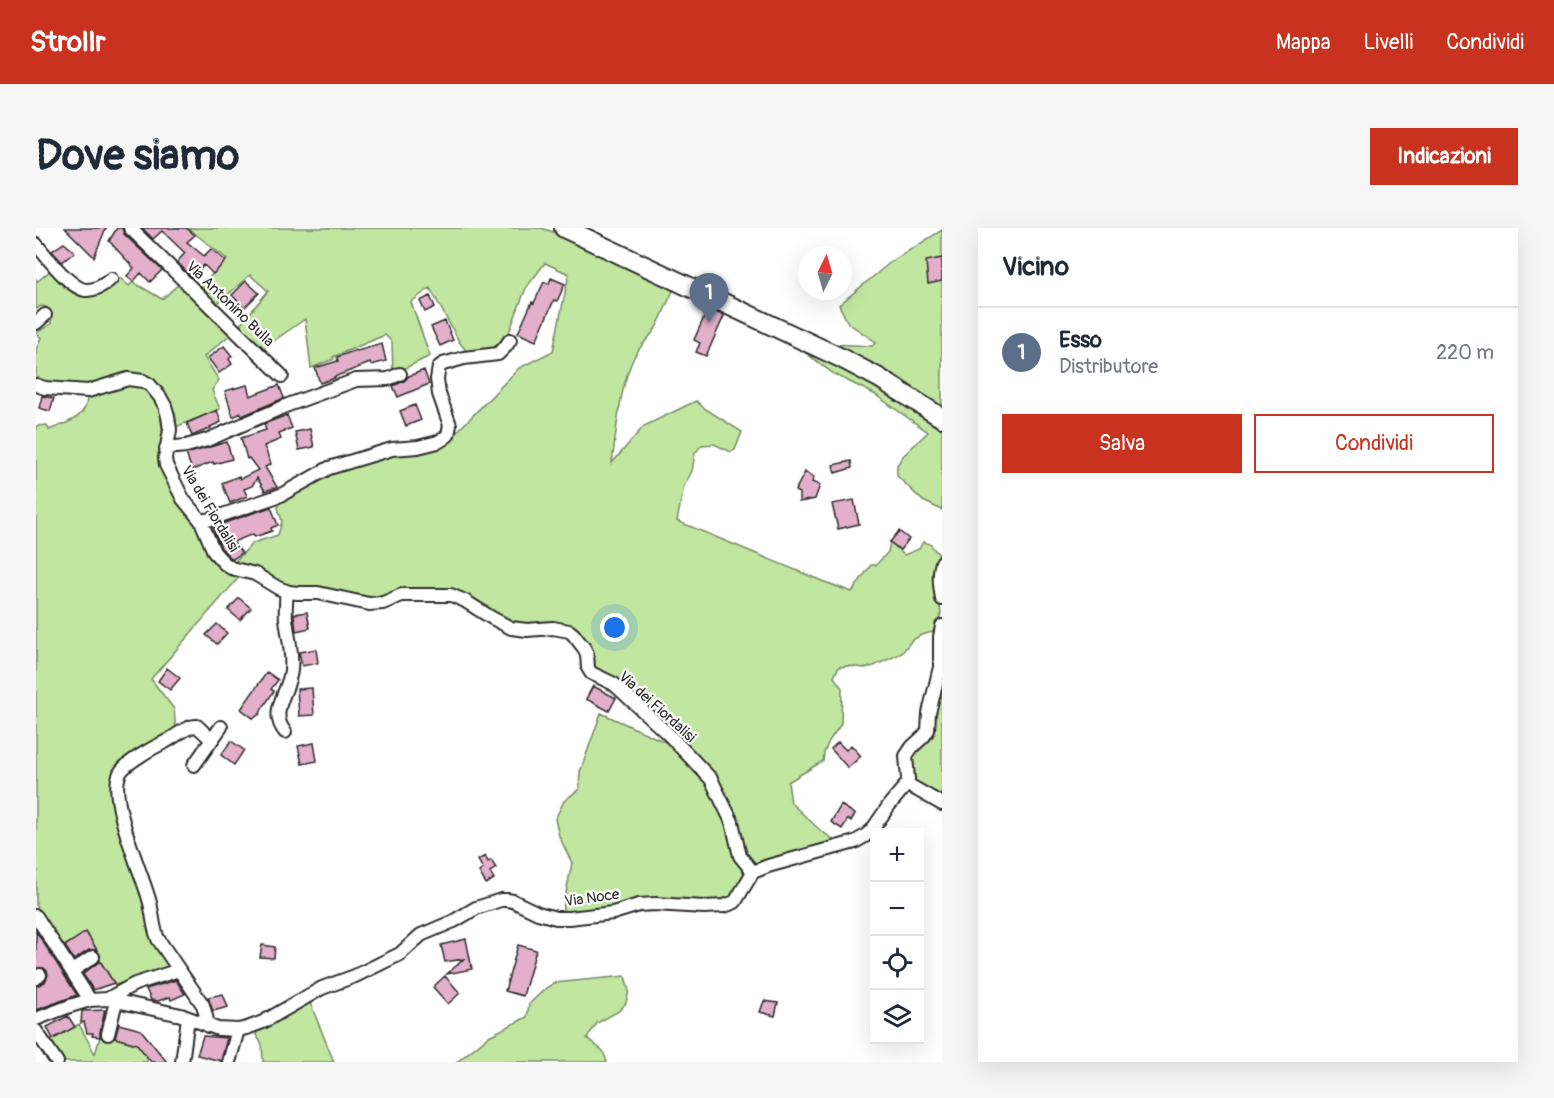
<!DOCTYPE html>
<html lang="it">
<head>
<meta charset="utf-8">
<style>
	body { margin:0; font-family:Pangolin,sans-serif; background:#f6f6f7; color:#1f2937 }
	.controls { position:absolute; right:18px; bottom:18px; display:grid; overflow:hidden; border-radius:0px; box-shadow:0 6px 24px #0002 }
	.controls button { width:54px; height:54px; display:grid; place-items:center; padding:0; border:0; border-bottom:2px solid #e0e1e3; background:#fff; color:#1f2937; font:30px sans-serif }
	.compass { position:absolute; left:762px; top:18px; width:54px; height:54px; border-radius:50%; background:#fff; box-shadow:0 6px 24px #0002; rotate:5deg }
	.you { position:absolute; left:579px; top:400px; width:21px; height:21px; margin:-15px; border:4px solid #fff; border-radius:50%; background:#1a73e8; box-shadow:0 0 0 9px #1a73e833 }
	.badge { display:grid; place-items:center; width:39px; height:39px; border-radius:50%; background:#c8321e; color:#fff; font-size:20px; font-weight:700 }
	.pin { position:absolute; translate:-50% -50px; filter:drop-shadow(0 2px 3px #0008) }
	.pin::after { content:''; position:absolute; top:32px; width:21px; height:18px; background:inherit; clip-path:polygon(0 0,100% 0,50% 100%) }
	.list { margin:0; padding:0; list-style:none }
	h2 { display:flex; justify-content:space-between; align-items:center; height:78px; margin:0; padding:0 24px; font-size:26px }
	h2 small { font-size:20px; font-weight:400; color:#747a83 }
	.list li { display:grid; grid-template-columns:39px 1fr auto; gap:18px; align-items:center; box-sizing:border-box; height:90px; padding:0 24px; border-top:2px solid #e0e1e3 }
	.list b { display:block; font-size:22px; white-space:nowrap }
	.list p { margin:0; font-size:20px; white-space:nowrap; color:#747a83 }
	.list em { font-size:20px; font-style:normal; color:#747a83 }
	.actions { display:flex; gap:12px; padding:18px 24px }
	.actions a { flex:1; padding:14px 0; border:2px solid #c8321e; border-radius:0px; text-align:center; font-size:21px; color:#c8321e }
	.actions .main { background:#c8321e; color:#fff }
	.icon { flex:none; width:33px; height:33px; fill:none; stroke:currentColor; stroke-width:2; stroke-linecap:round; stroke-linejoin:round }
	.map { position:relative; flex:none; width:906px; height:834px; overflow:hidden; border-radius:0px }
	header { display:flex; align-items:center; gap:36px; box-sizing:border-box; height:84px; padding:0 30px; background:#c8321e; color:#fff }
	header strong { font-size:28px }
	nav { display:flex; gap:33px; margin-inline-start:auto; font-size:21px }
	.intro { display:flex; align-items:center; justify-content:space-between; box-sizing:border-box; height:144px; padding:0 36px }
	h1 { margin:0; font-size:42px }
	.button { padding:15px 27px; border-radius:0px; background:#c8321e; color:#fff; font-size:21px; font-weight:700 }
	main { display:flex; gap:36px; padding:0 36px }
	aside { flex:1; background:#fff; border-radius:0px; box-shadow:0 6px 24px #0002 }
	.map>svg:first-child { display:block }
</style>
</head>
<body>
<header>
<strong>Strollr</strong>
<nav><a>Mappa</a><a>Livelli</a><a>Condividi</a></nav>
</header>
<div class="intro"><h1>Dove siamo</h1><a class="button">Indicazioni</a></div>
<main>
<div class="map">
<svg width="906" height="834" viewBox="0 0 906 834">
	<rect width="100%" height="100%" fill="#fff"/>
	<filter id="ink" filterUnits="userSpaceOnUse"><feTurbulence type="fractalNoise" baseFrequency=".0167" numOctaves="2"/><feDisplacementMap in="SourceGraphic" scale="12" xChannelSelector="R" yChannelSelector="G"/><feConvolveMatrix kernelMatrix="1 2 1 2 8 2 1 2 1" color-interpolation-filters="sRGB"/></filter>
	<g filter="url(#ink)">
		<path fill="#c1e6a0" stroke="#768866" stroke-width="1.5" d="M152,0H505L530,8L638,61C631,74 626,91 618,103C611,112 603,119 598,129C583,161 581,200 576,235L608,198L660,173L668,180L706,204L699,222L695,224L678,216L666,217L659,225L656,243L648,258L641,293L786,353L816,364L835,337H840L852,324L854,314L868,327L883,321L887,314L894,316L903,327L899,350L905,385L901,403L885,407L875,413L866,425L838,438L829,440L812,438L803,439L800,444L798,449L806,460L805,496L793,513L788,525L787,533L752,554L755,575L786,604L797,611L798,614L796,617L793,614L759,626L721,638L707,628L682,556L559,442L538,402L481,398L430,370L345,372L264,362L196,337L217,315L242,307L246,293L242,280L245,271L296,241L410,215L483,140L517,123L533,46L509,35L490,60L470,112L459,121L432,125L424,115L394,60L375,74L394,128L357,146L356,114L349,107L297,129L298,131L275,140L269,91L226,121L204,97L232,63L214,47L181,76L162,61L191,31Z
			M906,2V182L864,150L795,116L836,118L840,114L812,95L803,77L856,33Z
			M16,41C23,48 39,69 50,68C59,68 76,55 84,50L93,58L97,54L126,71L144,55L196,105L168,129L183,152L176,162L184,181L140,199C135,172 125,156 99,146L54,157L0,153V122L5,110L0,105L15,96C16,88 15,78 5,78L0,81V51L2,53Z
			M755,114L763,115L906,195V282L887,273L861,248V237L867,228L892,204L838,166L798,146Z
			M100,156L113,161L124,180L127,210L143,274L205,347L115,451L138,481L140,504C128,510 89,529 82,538C77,544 78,554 78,561L136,739L79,757L62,729L64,727L50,705L28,718L0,677V646L2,643L0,640V198L11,197L13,202C30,195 52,190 51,168L80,159Z
			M906,449V572L878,552L876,525L884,515Z
			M565,485L629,514L631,510L673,554L710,643L697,671L526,685L536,635L523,608L519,591L528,573L543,561L544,544Z
			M589,748L593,763L590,775L583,783L561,795L551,810L567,823L571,834H421L453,808L491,789L493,776L510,760L518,755Z
			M273,772L298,834H227L226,816L220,807L221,803Z
			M43,796L59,826L64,809L75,812L76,809L101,816L112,830L111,834H29L14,813Z"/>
		<path fill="#e3afcb" stroke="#2b2b2b" stroke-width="1.5" d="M29,0H70L58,29Z
			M81,0H86L88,6L126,42L114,54L105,45L97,54L91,48L98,40L73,13Z
			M106,0H150L159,7L151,14L168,28L175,21L190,33L177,46L168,37L157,50L141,34L149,25L126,3L117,11Z
			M28,15L39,24L26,34L16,23Z
			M906,30V53L892,56L890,33Z
			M515,50L529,56L521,73L518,72L500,113L482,105L496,74L498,75L508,54L513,56Z
			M210,53L223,65L208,80L196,67Z
			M394,68L399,79L389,84L384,73Z
			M672,80L688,88L670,128L660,124L664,115L658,112Z
			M409,93L417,112L404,118L395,99Z
			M346,116L350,133L335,137L334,135L298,149L299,150L284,155L279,140L302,133L301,129L320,122L321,123Z
			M188,118L196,128L193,131L196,136L183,145L172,130Z
			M388,142L393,156L362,169L357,158L368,153L373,148Z
			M211,157L214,168L243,157L248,170L206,188L205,185L197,189L189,163Z
			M6,168L18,170L14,183L3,180Z
			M379,177L385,192L370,198L364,183Z
			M181,182L185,194L174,199L175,200L156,208L151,195Z
			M251,187L256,200L243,205L245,211L228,218L235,236L229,239L241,259L229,263L221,250L216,258L208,261L211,268L194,275L186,255L203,248L204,251L222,242L213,230L211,231L205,210L230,202L228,196Z
			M274,201L278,219L263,222L259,204Z
			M191,214L196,231L178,236L177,234L156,242L150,226Z
			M815,233L816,240L799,245L797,237Z
			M769,244L778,249L776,254L784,257L779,271L763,274V265L759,263Z
			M818,272L823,296L802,301L796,276Z
			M235,279L242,297L235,300L236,303L218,309L217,306L197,314L206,325L197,331L194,329L185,320L177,299Z
			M863,303L873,311L864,322L854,314Z
			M203,370L215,380L204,392L192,382Z
			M271,384L274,400L260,403L258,386Z
			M181,396L191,405L181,416L170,407Z
			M280,421L282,435L266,438L263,424Z
			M131,440L144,450L134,462L122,453Z
			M231,444L242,452L235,461L238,463L226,481L224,486L217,490L205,481Z
			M557,458L580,470L573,483L550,471Z
			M276,460L278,487L263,488L261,461Z
			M195,513L208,522L198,537L185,527Z
			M802,514L810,522L815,517L825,528L812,540L795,521Z
			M278,515L281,533L266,536L262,518Z
			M805,577L819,586L815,593L812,591L806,601L795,594Z
			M449,628L452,634L455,632L460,640L454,644L458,651L450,656L443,644L447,641L442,632Z
			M0,703L41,767L0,782V758L9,754L12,747L11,743L8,740H0Z
			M50,704L61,722H53L38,732L29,718Z
			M430,711L436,741L411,746L428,731L409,734L405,717Z
			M226,717L239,719L238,730L224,729Z
			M482,717L500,722L487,768L469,763Z
			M64,733L78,755L57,762L47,746Z
			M409,748L424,765L412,776L397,759Z
			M140,752L149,766L135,772L134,769L122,773L115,772L110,761Z
			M187,766L192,779L177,783L172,769Z
			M728,773L742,775L739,788L724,784Z
			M69,782L64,804V809L56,808L57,805H51L48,794L45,795L46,783Z
			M32,788L39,799L17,811L11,799Z
			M83,796L105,802L131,834H115L101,816L79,810Z
			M167,808L191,810L185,833L161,827Z"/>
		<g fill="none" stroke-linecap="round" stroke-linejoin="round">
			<g stroke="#2b2b2b" stroke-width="16">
				<path id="street" d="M94,0L246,148
					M0,16C10,28 33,59 49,62C59,63 68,57 75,51
					M0,95L9,87
					M0,157L9,160L52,163L92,151L107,153L114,157L124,169L129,178L132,188L134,202L129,230L130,237L147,271L165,293L178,324L188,335L195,340L219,346L242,360L253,364L262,365H282L333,376L347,375L366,367H415L429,373L456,390L475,400L491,402L517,400L533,403L537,406L548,420L551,426L552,440L555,445L578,456L633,507L675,551L696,594L704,628L717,644
					M130,220L150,218L171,212L252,177L320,152L352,151L364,146
					M165,293L175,291L245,267L293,240L356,221L382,219L402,214L407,211L412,207L414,197L403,166L401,151L403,139L407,136L428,130L462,126L470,118L474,112
					M906,334C902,347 904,358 906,371
					M249,504C232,483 253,465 255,442C257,425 252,408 250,391C249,382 251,372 250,363
					M158,537L185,499
					M871,556L906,576
					M0,688L54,772
					M36,743L57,729
					M0,750L4,747
					M71,771L99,756L143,742
					M0,791L34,778L54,772L71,771L145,787L182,801L202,802L211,800L227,794L286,760L319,748L364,726L385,707L418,693L440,680L465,672H471L477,673L502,685L520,690H533L577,685L603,677L619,676L668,679L688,678L699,674L717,644L732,638L819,614L829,608L836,602L854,576L871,556L872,551L870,528L876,519L888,508L892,502L893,485L904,439V409L906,398
					M172,798L170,788L167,777L122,711C117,699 117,687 114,675C107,646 71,571 84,545C89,535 118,519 129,514C139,509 152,497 161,498L176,512
					M0,803L21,834
					M72,806L80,773
					M146,834L152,790
					M193,834L202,802"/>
			</g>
			<g stroke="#2b2b2b" stroke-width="22">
				<path id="primary" d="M528,0L803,129L843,150L906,190"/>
			</g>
			<use href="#street" stroke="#fff" stroke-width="12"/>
			<use href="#primary" stroke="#fff" stroke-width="18"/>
		</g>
	</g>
	<g text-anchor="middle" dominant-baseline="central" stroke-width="4.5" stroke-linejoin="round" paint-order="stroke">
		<g font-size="15" fill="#2b2b2b" stroke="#fff">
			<text transform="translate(194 76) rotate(44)">Via Antonino Bulla</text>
			<text transform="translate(174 281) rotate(59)">Via dei Fiordalisi</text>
			<text transform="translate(621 479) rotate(42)">Via dei Fiordalisi</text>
			<text transform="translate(556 670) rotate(-8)">Via Noce</text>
		</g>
	</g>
</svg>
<div class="controls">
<button>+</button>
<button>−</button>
<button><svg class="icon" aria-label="locate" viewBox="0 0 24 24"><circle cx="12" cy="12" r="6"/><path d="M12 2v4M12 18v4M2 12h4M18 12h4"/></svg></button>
<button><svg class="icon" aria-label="layers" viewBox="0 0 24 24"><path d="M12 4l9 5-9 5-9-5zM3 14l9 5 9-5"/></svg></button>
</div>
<svg class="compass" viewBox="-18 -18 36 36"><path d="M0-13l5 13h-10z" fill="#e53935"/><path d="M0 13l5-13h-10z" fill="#747a83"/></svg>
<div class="you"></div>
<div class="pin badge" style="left:673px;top:95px;background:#5c6f8a">1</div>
</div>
<aside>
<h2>Vicino<small></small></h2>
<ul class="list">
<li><span class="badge" style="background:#5c6f8a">1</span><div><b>Esso</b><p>Distributore</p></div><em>220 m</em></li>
</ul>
<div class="actions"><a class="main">Salva</a><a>Condividi</a></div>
</aside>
</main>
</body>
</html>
